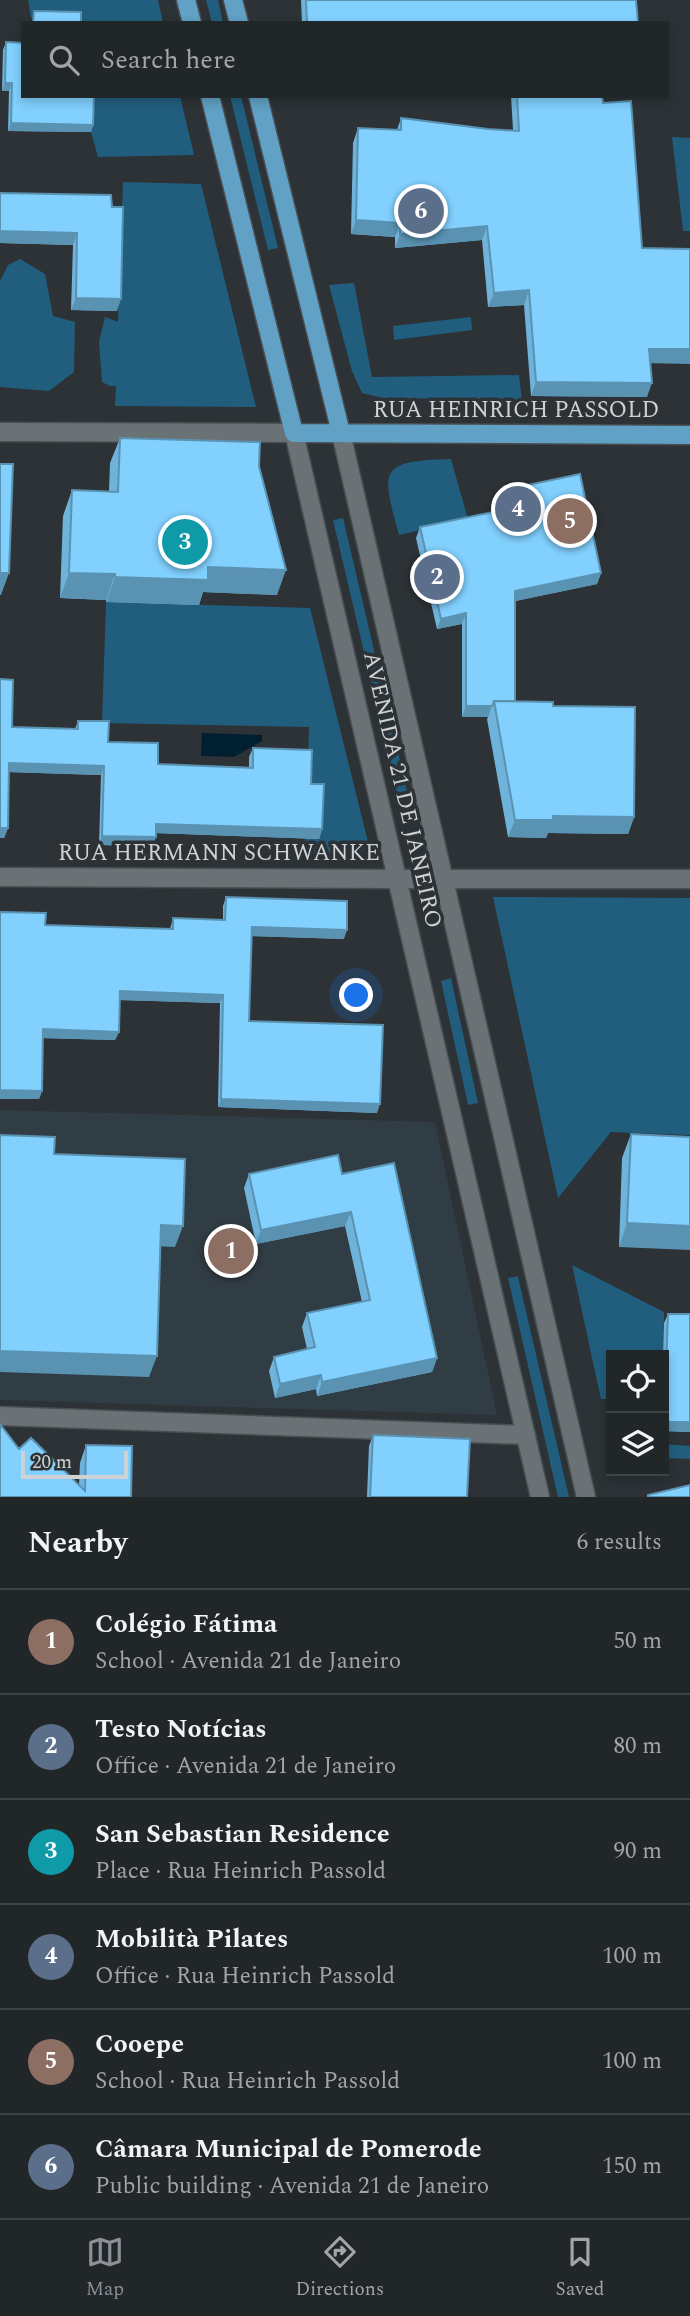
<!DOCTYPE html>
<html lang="en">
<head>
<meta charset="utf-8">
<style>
	body { margin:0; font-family:Spectral,serif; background:#292e30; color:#f1f3f6 }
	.controls { position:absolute; right:21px; bottom:21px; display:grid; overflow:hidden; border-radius:0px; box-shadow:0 4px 10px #0003 }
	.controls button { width:63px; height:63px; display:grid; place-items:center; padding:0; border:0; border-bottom:2px solid #3e4345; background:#212628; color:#f1f3f6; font:35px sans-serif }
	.scale { position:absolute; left:21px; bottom:18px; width:107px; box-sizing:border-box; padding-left:7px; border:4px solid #cfd2d5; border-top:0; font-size:19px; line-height:24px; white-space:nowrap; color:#cfd2d5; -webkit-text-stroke:5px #2c3236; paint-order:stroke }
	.you { position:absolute; left:357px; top:996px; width:24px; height:24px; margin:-18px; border:5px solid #fff; border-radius:50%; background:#1a73e8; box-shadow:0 0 0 10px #1a73e833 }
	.badge { display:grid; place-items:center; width:46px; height:46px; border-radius:50%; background:#8c9099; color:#fff; font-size:23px; font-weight:700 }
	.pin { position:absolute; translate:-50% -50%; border:4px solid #fff; box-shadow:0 2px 7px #0006 }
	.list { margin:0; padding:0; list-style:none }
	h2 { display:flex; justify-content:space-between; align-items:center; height:91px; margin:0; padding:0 28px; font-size:30px }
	h2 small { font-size:23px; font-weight:400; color:#a2a5a8 }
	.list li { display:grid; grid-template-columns:46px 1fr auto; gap:21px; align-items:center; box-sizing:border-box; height:105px; padding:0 28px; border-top:2px solid #3e4345 }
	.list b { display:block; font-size:26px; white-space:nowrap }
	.list p { margin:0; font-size:23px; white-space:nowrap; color:#a2a5a8 }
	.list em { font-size:23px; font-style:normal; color:#a2a5a8 }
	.icon { flex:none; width:38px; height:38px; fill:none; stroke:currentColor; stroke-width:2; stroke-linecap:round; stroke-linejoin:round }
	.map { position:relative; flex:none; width:690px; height:1497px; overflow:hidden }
	.search { position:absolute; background:#212628; box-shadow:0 4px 10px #0003; left:21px; right:21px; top:21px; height:77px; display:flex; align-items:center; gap:18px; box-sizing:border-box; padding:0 24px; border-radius:0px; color:#a2a5a8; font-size:26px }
	.sheet { height:721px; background:#212628 }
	nav { display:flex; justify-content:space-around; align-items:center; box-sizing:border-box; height:98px; border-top:2px solid #3e4345; background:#212628; font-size:19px; color:#a2a5a8 }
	nav a { display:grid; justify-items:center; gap:4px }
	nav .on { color:#8c9099 }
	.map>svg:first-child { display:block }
</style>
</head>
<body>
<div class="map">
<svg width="690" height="1497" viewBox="0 0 690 1497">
	<rect width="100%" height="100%" fill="#2c3236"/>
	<path fill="#313d44" d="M0,1110L435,1122L497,1415L0,1400Z"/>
	<path fill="#215e7e" d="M28,0H158L163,23H78V20L31,18Z
		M206,0H218L223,23H212Z
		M91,96H180L194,155L98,157L91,132Z
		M230,96H241L278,248L268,250Z
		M672,137L690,138V231H683Z
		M123,182L201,184L256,407L115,406L116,386H110L102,382L99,342L105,317L118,322Z
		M20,259L45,274L53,316L75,322L74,372L49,391L0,387V281L8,265Z
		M354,283L372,377L519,375L522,400L383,398L362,393L352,371L329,285Z
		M471,317L472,330L394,340L393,326Z
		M451,459L468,519L399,535C381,469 378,461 451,459Z
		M343,518L408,795L398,797L333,520Z
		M106,602L310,608L368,842L362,851L350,856L305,855L309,727L102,723Z
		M493,897L690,898V1135L611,1132L558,1198Z
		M451,978L478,1103L468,1105L441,981Z
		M572,1265L664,1312L663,1355H611V1399H601Z
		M518,1276V1277L569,1497H558L508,1278Z
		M664,1444L690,1446V1459L664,1458Z"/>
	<path fill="#002031" d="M202,733L262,735V741L234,757L201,756Z"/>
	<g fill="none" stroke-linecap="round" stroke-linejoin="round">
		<g stroke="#484e51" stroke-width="21">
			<path id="minor" d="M0,432L294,433
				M0,877L398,879
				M0,1416L526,1435"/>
		</g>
		<g stroke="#484e51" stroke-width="21">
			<path id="tertiary" d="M398,879H690"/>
		</g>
		<g stroke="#484e51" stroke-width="21">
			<path id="secondary" d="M294,433L540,1497
				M341,433L586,1497"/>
		</g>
		<g stroke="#484e51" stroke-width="21">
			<path id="primary" d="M186,0L192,23
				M233,0L239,23
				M210,96L294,433L690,435
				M258,96L341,433"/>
		</g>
		<use href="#minor" stroke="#6b7276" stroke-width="18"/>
		<use href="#tertiary" stroke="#6b7276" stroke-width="18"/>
		<use href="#secondary" stroke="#6b7276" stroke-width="18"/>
		<use href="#primary" stroke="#60a1c5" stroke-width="18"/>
	</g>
	<path fill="#6fb3da" d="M301,0H636L638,23H302Z
		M6,42L93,125L91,132L8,131L9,91H2L3,50Z
		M511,96H602L650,363L647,397L531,396L524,305L488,307L482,240L395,248V237L351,234L353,143L358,128L397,130L401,118L488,129L513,130Z
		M0,193L111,195L117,311L71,310L73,245L0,243Z
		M120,438L259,466L277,595L203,592L199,605L106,602V600L60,598L63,516L72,490L109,492L110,463Z
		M504,490L601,573L597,584L515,601V701L553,706L634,817L628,834L548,833L546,838L508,837L487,719L488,717H462V624L437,629L416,538L420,527L502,510L500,500Z
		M0,679L12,727L75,729L78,721L108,742L158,764L249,767V757L253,748L311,784L322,829L319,839L156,833V837L152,846L99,845L101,775L9,772L8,828L4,838H0Z
		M226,897L344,939L252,936L249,1021L377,1113L218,1107L220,1003L120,1000L119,1032L115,1040L43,1038L42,1091L39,1099H0V912L45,925L170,929L173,918L223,920V906Z
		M631,1134L690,1137L619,1247L622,1158Z
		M249,1174H342L437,1358L432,1372L317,1396L316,1389L275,1398L269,1371L274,1357L307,1349L302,1327L307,1313L362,1302L345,1226L256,1244L244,1188Z
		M668,1314H690V1432L664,1431L663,1355L664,1323Z
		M373,1435L467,1497H367L369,1446Z
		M86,1445L131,1497H0L19,1449L79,1485L80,1463Z"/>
	<path fill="#5a92b2" d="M5,83H12L9,91H2Z
		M11,123L93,125L91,132L8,131Z
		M356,220L400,223L395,237L351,234Z
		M487,226L482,240L395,248L400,234Z
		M0,231L77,233L73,245L0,243Z
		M529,290L524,305L488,307L494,293Z
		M76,298L121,299L117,311L71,310Z
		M649,349H690V364L644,363Z
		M536,382L652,383L647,397L531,396Z
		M208,567L286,570L277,595L203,592L199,605L106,602L115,577Z
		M0,573H9L1,595H0Z
		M69,573L115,574L106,600L60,598Z
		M601,573L597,584L511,602L515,591Z
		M466,613L462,624L437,629L441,619Z
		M466,706H492L488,717H462Z
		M9,763L104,766L101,775L6,772Z
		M553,816L634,817L628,834L548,833L546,838L508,837L515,820Z
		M156,824L322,829L319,839L153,833Z
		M0,828H8L4,838H0Z
		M102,836L156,837L152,846L99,845Z
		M252,927L347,930L344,939L249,936Z
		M120,991L223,995L220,1003L117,1000Z
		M43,1029L119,1032L115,1040L40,1038Z
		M0,1090L42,1091L39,1099H0Z
		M221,1099L380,1104L377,1113L218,1107Z
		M351,1212L345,1226L256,1244L261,1230Z
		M627,1223L690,1226V1250L619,1247Z
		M161,1225L183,1226L175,1247L154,1246Z
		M0,1351L157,1356L149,1377L0,1372Z
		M437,1358L432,1372L317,1396L322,1382Z
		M321,1375L316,1389L275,1398L280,1384Z
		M664,1422H690V1432L664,1431Z"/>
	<path fill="#81d0fe" stroke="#5a92b2" stroke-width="2" d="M306,0H636L638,23H307Z
		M34,11L81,12V23H33Z
		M6,42L23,43V96H94L93,125L11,123L12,83H5Z
		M517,96H602L603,103L631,101L642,248L690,249V349H649L652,383L536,382L529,290L494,293L487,226L400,234V223L356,220L358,128L401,130V118L488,129L519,131Z
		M0,193L111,195L112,207H123L121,299L76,298L77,233L0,231Z
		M120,438L260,442L259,466L286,570L208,567V580L115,577V574L69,573L72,490L118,492Z
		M0,464H13L9,573H0Z
		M580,474L601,573L515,591V701H494L492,706H466V613L441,619L420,527L508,509L504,490Z
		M0,679L13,680L12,727L78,729V721H109L108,742L158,743V764L253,768V748L312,750L311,784H324L322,829L156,824V837L102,836L104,766L9,763L8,828H0Z
		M494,701L553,702V706L635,707L634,817L553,816V820H515Z
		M226,897L347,901V930L252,927L249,1021L383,1025L380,1104L221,1099L223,995L120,991L119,1032L43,1029L42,1091L0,1090V912L46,913L45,925L173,929V918L225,920Z
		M631,1134L690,1137V1226L627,1223Z
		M0,1135L55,1137L54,1154L185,1159L183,1226L161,1225L157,1356L0,1351Z
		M338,1155L342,1174L394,1163L437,1358L322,1382L321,1375L280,1384L274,1357L315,1347L307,1313L370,1300L351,1212L261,1230L249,1174Z
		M668,1314H690V1422H664Z
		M0,1424L19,1449L31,1438L85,1491L86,1445L132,1446L131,1497H0Z
		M373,1435L470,1439L467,1497H370Z
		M690,1485V1497H648V1495Z"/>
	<g text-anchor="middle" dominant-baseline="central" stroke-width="7" stroke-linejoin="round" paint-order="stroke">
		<g font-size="23" fill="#cfd2d5" stroke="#2c3236">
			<text x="516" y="410">RUA HEINRICH PASSOLD</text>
			<text transform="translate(402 790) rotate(77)">AVENIDA 21 DE JANEIRO</text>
			<text x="219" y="853">RUA HERMANN SCHWANKE</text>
		</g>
	</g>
</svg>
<div class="controls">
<button><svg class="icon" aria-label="locate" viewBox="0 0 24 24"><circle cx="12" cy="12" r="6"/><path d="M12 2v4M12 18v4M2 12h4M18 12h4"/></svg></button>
<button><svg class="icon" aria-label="layers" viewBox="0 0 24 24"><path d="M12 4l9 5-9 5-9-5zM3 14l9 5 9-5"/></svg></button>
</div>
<div class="scale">20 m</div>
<div class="you"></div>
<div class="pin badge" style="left:231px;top:1251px;background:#8d6e63">1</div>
<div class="pin badge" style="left:437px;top:577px;background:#5c6f8a">2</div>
<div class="pin badge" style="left:185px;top:542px;background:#0f9aa8">3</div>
<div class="pin badge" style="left:518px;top:509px;background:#5c6f8a">4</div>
<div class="pin badge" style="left:570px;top:521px;background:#8d6e63">5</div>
<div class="pin badge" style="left:421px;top:211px;background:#5c6f8a">6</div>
<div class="search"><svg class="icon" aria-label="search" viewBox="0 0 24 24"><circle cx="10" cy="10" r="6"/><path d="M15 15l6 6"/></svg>Search here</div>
</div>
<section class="sheet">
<h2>Nearby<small>6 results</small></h2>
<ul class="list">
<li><span class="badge" style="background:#8d6e63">1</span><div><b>Colégio Fátima</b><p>School · Avenida 21 de Janeiro</p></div><em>50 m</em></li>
<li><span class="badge" style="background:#5c6f8a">2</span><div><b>Testo Notícias</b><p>Office · Avenida 21 de Janeiro</p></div><em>80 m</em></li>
<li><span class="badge" style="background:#0f9aa8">3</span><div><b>San Sebastian Residence</b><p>Place · Rua Heinrich Passold</p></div><em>90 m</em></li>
<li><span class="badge" style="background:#5c6f8a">4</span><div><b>Mobilità Pilates</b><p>Office · Rua Heinrich Passold</p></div><em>100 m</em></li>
<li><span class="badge" style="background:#8d6e63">5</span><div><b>Cooepe</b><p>School · Rua Heinrich Passold</p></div><em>100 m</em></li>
<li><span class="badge" style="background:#5c6f8a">6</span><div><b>Câmara Municipal de Pomerode</b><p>Public building · Avenida 21 de Janeiro</p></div><em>150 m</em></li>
</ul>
</section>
<nav>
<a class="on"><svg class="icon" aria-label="map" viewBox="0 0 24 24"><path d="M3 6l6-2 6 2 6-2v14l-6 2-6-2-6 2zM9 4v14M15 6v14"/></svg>Map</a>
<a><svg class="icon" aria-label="directions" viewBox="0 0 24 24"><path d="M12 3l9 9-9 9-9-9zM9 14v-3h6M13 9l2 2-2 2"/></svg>Directions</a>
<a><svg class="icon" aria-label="saved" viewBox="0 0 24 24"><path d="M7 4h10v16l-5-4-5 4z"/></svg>Saved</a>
</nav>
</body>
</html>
